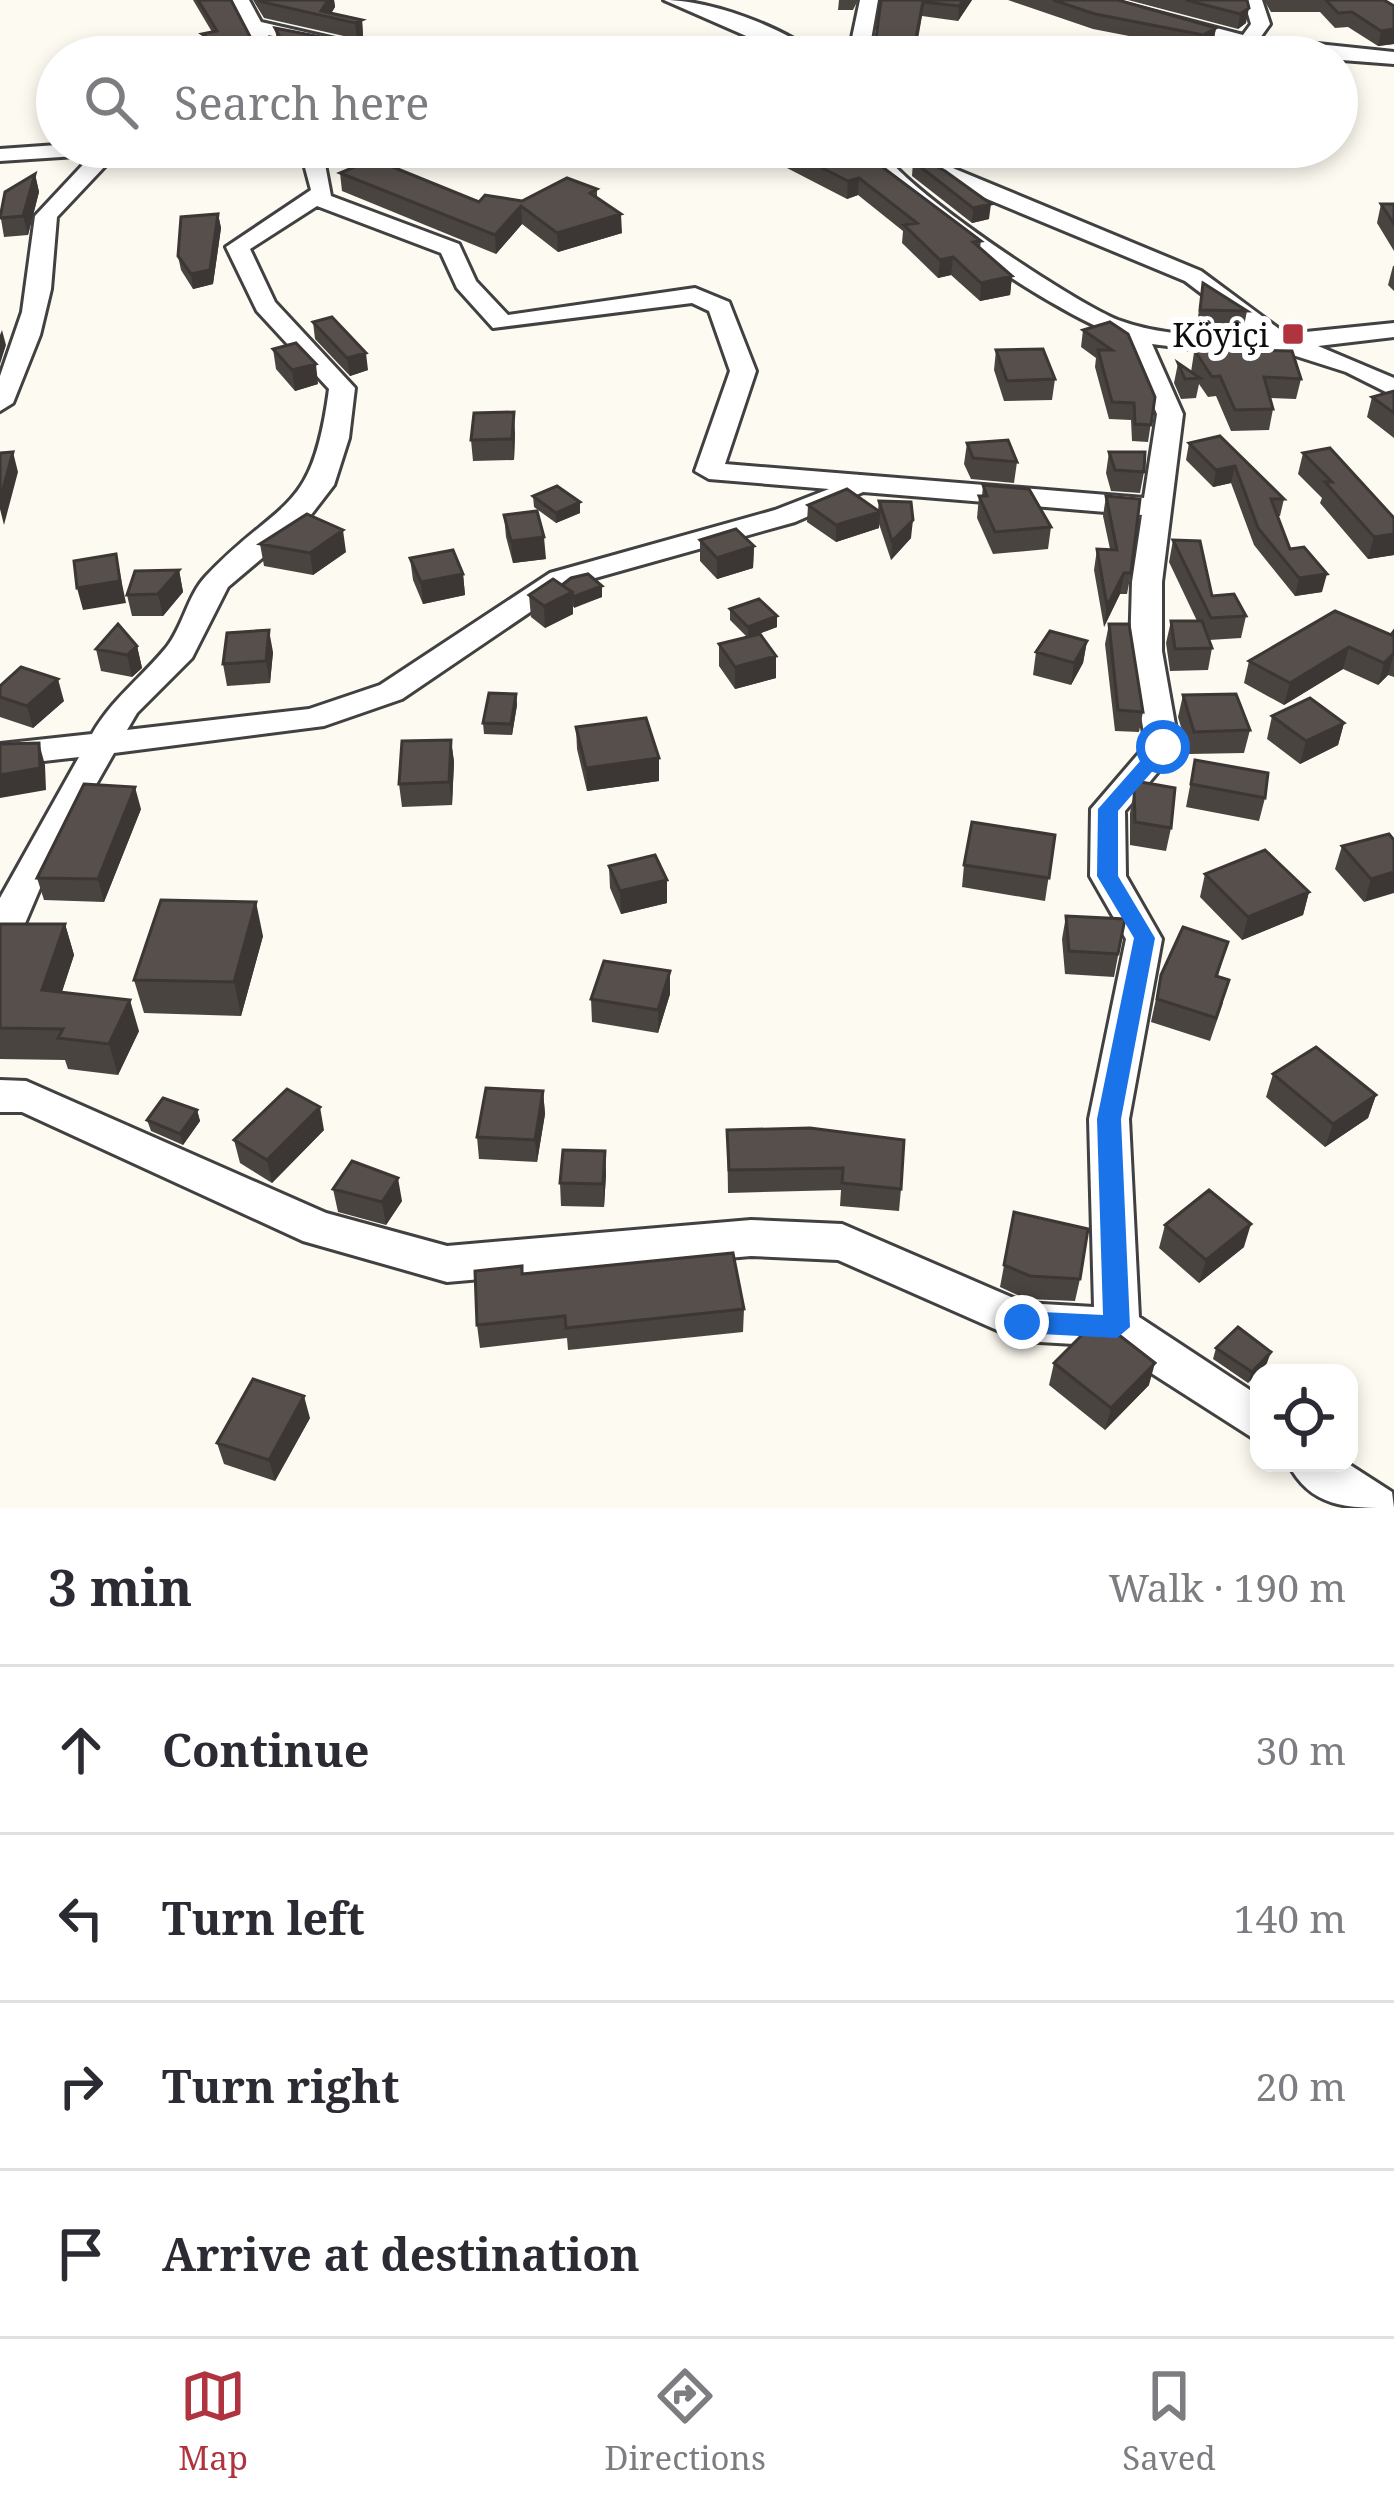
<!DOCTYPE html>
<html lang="en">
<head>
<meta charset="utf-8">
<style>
	body { margin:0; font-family:"Noto Serif",serif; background:#f2f2f3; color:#2b2b33 }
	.controls { position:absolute; right:36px; bottom:36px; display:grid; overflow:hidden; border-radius:24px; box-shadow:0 6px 18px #0003 }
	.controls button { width:108px; height:108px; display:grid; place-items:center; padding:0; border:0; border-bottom:3px solid #e1e1e2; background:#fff; color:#2b2b33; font:60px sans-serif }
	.stop { position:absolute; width:36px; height:36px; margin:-27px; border:9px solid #1a73e8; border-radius:50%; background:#fff }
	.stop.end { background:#1a73e8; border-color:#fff; box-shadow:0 3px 12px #0008 }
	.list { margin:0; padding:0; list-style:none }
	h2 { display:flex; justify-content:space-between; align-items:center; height:156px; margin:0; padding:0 48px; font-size:51px }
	h2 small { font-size:39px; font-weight:400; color:#7c7c81 }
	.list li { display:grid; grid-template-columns:78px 1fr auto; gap:36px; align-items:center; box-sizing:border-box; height:168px; padding:0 48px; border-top:3px solid #e1e1e2 }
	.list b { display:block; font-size:45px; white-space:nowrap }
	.list em { font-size:39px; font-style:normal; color:#7c7c81 }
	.icon { flex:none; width:66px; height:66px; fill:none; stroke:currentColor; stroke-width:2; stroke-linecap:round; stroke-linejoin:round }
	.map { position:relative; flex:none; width:1394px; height:1508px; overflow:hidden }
	.search { position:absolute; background:#fff; box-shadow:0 6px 18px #0003; left:36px; right:36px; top:36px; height:132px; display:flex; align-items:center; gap:30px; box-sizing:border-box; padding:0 42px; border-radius:66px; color:#7c7c81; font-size:45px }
	.sheet { height:828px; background:#fff }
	nav { display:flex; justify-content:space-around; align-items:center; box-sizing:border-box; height:168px; border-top:3px solid #e1e1e2; background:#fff; font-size:33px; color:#7c7c81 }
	nav a { display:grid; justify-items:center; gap:6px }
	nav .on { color:#b0343f }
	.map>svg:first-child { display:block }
</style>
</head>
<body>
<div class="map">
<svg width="1394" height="1508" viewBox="0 0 1394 1508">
	<rect width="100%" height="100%" fill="#fdfaf1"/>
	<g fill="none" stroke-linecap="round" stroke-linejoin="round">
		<g stroke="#414141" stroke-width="6">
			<path id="minor" d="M231,0H249L261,22L414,57H376L268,35L281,57H261Z
				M664,0C710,0 784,27 820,57H794Z
				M860,0H878L868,57H848Z
				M1081,0H1110L1243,35L1251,24L1244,0H1262L1270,24L1260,38L1394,52V64L1303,57L1240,46Z
				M57,145L123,147L57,217L51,289L40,335L13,403L0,411V376L22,312L35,216L92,155L0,161V149Z
				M292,147H314L324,159L331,196L459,244L476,281L508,315L695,288L729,302L756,371L725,464L1144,498L1157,414L1124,337C1065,321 884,200 858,147H880C899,187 1073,302 1118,320C1161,336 1211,337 1256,335L1185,281L939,179L886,147H913L955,169L1201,271L1286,334L1394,323V337L1318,346L1394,378V396L1346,372L1277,350L1191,349L1152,344L1183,414L1162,582V651L1179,747L1125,811L1126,876L1162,939L1129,1119L1139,1317L1259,1396V1442L1109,1346L1022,1341L838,1260L751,1256L447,1282L303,1241L22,1112H0V1080L26,1081L326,1213L447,1246L751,1220L842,1224L1025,1303L1094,1307L1089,1119L1126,939L1090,876L1091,809L1146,745L1130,651L1132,582L1142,515L863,492L795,522L570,585L402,699L324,726L114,753L49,867L18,940L13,949L0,953V898L79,757L0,766V744L92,734C112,699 140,679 165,649C183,628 187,596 206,576C282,496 312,517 329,389L257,311L226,247L311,190L303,160ZM317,206L441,253L457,288L493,328L692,303L709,311L730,371L695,471L709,479L829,489L775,510L550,573L380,685L309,709L127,730L137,713L192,658L228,587L307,520L334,485L349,438L355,388L275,302L250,249Z
				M752,147H807L843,157C826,169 769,159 752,147Z
				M1288,1463H1347L1392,1492L1394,1508C1348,1508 1310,1508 1288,1463Z"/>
		</g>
		<use href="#minor" fill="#fff" fill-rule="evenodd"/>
	</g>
	<path fill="#4a4440" d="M193,0H231L255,46L277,49L278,57H220L204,47L202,34L212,32Z
		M253,0H334L335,7L331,13L362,20L363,36L357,39L264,18Z
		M839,0H858L853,10H838Z
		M881,0H972L958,21L922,16L915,57H864L875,46Z
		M1008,0H1118L1216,28L1213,43L1201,50L1093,29Z
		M1128,0H1247L1246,23L1238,29Z
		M1264,0H1384L1394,6V44L1378,46L1348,27L1335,28L1320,12H1271Z
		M275,28L333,53L326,57H285L277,41Z
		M787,147L818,160L820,147L981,241L980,248L1012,276L1010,295L980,301L951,275L938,278L902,243L903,231L858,195L847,199L787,168Z
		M913,161L989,219L972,223L912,176Z
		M340,173L479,202L522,201L597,189V198L622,233L558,252L522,224L496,254L342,191Z
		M35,174L39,192L28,235L4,237L0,213Z
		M1381,204H1394V251L1377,223Z
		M218,214L221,228L213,284L193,289L181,270L178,256Z
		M1393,266H1394V291L1388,285Z
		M1203,283L1247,311L1243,331L1196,330Z
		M313,322L368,370L350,376L315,339Z
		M1110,322L1155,397L1148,442L1132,441L1131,420L1109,419L1095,367L1096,358L1081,347L1083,330Z
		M1197,333L1255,350L1301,379L1296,399L1270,398L1273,409L1269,430L1231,431L1216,396L1208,397L1199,384L1196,398L1181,399L1174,383L1178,363L1191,372Z
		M273,349L318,384L295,391L276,369Z
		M996,350L1055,379L1052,400L1004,401L994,370Z
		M1394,391V438L1367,417L1372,397Z
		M515,433L514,460L473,461L471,440Z
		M1220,436L1284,499L1280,516H1278L1290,549L1322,592L1295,596L1254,545L1231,483L1213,487L1186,460L1189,443Z
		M967,443L1017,462L1014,483L971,479L964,464Z
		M1109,452L1144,472L1140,493L1111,491L1106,473Z
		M1303,453L1394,518V555L1368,559L1320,503L1322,498L1298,474Z
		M983,485L1051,527L1048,549L993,554L977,518L979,496H982Z
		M533,496L580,502V513L556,523L534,507Z
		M1106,496L1131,573L1127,594H1120L1104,627L1094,570L1097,549H1110L1103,516Z
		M879,501L911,538L891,560L879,524V528L836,542L807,522L808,505L878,510Z
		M504,515L546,559L513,563L506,537Z
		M700,540L754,546L753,568L717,579L700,561Z
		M1173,540L1212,596L1246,616L1241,638L1209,640L1212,648L1208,670L1170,671L1166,643L1171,621H1197L1169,562Z
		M260,544L346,552L313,575L264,566Z
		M410,558L463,574L465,595L423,604L413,580Z
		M179,570L183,592L163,616H132L127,595Z
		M562,585L602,586V597L573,607V614L545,628L531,617L529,595Z
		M730,609L777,627L755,635L776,656V678L735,689L719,666V644L747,637L730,620Z
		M1109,624L1143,712L1139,732L1115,731L1105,644Z
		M1394,631V677L1388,675L1378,685L1343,669L1284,705L1244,683L1249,661L1391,635Z
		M1087,641L1083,663L1071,685L1033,675L1036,652Z
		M137,646L142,668L132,677L101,671L96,649Z
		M273,652L270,683L227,686L223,664Z
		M0,686L64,701L33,728L0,717Z
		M516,694L517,705L512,735L484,734L483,723Z
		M1183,695L1250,730L1244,753L1189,754L1178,717Z
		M1272,716L1344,723L1338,745L1300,764L1267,739Z
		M576,727L659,781L587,791L577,749Z
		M451,740L454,762L452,805L402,807L399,784Z
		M1195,760L1265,798L1259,821L1186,807Z
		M1134,790L1171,828L1166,851L1130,845V813Z
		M141,809L104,902L44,900L37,878Z
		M1389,834L1364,902L1335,869L1342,846Z
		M1055,835L1045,901L962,887L964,865Z
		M609,866L667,880V903L621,914L610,888Z
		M1205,874L1309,892L1303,915L1242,940L1200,897Z
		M1066,916L1125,919L1114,977L1065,974L1062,939Z
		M0,924H65L74,955L62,992L139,1031L118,1075L68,1069L65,1060L0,1059Z
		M263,936L241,1016L144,1013L134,980Z
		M1228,942L1218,976L1223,1003L1210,1041L1151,1022L1161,975Z
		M670,971V994L658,1033L592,1022L591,999Z
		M1273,1074L1376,1095L1368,1118L1325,1147L1266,1097Z
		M543,1091L545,1114L537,1162L479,1159L477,1137Z
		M197,1110L200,1121L183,1145L151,1131L147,1120Z
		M810,1128L901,1189L899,1211L840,1206L841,1190L728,1193L727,1130Z
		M324,1130L272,1183L240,1163L234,1140Z
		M605,1151L606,1174L604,1207L561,1206L560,1183Z
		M333,1189L402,1201L386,1225L338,1212Z
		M1014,1212L1080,1279L1075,1301L1026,1299L1000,1287Z
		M1165,1225L1244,1247L1199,1283L1159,1248Z
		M522,1274L744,1309L743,1332L568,1350L567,1338L480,1348L477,1325Z
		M1216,1348L1267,1363L1248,1383L1213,1359Z
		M1054,1363L1149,1385L1105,1430L1049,1385Z
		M310,1418L275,1481L224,1464L217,1443Z"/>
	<path fill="#3c3734" d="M328,0H334L335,7L329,17L321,11Z
		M964,0H972L958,21L959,6Z
		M1249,8L1246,23L1238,29L1240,14Z
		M362,20L363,36L357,39L355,23Z
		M1216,28L1213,43L1201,50L1203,35Z
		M1394,29V44L1378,46L1381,31Z
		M331,39L333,53L326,57H319L318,46Z
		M138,147H155L156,164L113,168L109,150Z
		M35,174L39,192L28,235L23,216Z
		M859,178L858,195L847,199L848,181Z
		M991,204L989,219L972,223L973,208Z
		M521,206L522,224L496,254L495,235Z
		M218,214L221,228L213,284L193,289L191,274Z
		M621,214L622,233L558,252L557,233Z
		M953,257L951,275L938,278L940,260Z
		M1012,276L1010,295L980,301L981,283Z
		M2,330L6,345L0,364V335Z
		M366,353L368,370L350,376L347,358Z
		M316,364L318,384L295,391L292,370Z
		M514,412L515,433L514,460L512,439Z
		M13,452L18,472L4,525L0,509V500Z
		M1235,466L1231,483L1213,487L1216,470Z
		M580,502V513L556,523V513Z
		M880,512L879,528L836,542V525Z
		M913,520L911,538L891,560L892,541Z
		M343,530L346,552L313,575L310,553Z
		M1394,534V555L1368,559L1374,537Z
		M544,537L546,559L513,563L511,541Z
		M754,546L753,568L717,579V558Z
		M116,554L126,603L83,610L77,588Z
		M179,570L183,592L163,616L158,594Z
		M1124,573L1120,594L1104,627L1107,606Z
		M463,574L465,595L423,604L421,582Z
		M1327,574L1322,592L1295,596L1299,578Z
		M602,586V597L574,608L573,597Z
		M572,592L573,614L545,628L544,606Z
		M777,616V627L748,638V627Z
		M269,630L273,652L270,683L266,661Z
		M1087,641L1083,663L1071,685L1074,663Z
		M137,646L142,668L132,677L127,655Z
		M1349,647L1343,669L1284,705L1290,683Z
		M1394,653L1388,675L1378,685L1384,663Z
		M776,656V678L735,689V667Z
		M58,679L64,701L33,728L27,706Z
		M516,694L517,705L512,735L511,724Z
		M1344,723L1338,745L1300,764L1306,741Z
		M451,740L454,762L452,805L449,782Z
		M39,743L45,765L46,790L0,798V775Z
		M659,758V781L587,791L586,768Z
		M135,787L141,809L104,902L98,879Z
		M1394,872V893L1364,902L1371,879Z
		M667,880V903L621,914L620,891Z
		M1309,892L1303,915L1242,940L1248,917Z
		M256,902L263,936L241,1016L234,982Z
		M65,924L74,955L52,1021L42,990Z
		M670,971V994L658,1033V1010Z
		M130,1000L139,1031L118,1075L109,1044Z
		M543,1091L545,1114L537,1162L535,1140Z
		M1376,1095L1368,1118L1325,1147L1333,1124Z
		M320,1107L324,1130L272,1183L267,1160Z
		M197,1110L200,1121L183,1145L180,1134Z
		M605,1151L606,1174L604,1207L603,1184Z
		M398,1178L402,1201L386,1225L382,1202Z
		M1251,1224L1244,1247L1199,1283L1206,1260Z
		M1271,1352L1267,1363L1248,1383L1252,1372Z
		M1155,1363L1149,1385L1105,1430L1111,1408Z
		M304,1396L310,1418L275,1481L269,1460Z"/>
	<path fill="#564f4b" stroke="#3c3734" stroke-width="3" d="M198,0H231L255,46L277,49L265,57H238L202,34L217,31Z
		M260,0H328L321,11L362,20L355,23L262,2Z
		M881,0H964L959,6L923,2L915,43L897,42L894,57H864L866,46H875Z
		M1053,0H1118L1216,28L1203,35L1095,14Z
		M1186,0H1247L1249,8L1240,14Z
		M1326,0H1384L1394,6V29L1381,31L1352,12L1338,13Z
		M275,28L331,39L318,46L283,43Z
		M787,147H818V160L830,156L820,147L849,150L881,166L981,241L973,242L1012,276L981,283L953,257L940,260L904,225L917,223L859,178L848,181L787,150Z
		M373,159L479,202L485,195L522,201L567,178L597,189L590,193L621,214L557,233L521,206L495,235L340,173Z
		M923,159L945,171L991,204L973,208L913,161Z
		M35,174L23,216L0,218L5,192Z
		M1381,204H1394V224Z
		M218,214L210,270L191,274L178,256L181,217Z
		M1203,283L1247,311L1200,310Z
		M332,317L366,353L347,358L313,322Z
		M1110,322L1128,334L1155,397L1151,425L1135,424L1134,403L1112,402L1098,350H1112L1083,330Z
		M1197,333L1256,334L1255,350L1292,351L1301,379L1264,377L1273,409L1235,410L1220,376L1212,377L1195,351Z
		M296,343L316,364L292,370L273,349Z
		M1043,349L1055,379L1007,381L996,350Z
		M1178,363L1200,378L1185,379Z
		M1394,391V413L1372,397Z
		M514,412L512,439L471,440L474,413Z
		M1220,436L1284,499H1271L1290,549L1304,547L1327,574L1299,578L1258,528L1235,466L1216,470L1189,443Z
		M1008,440L1017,462L973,458L967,443Z
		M1330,448L1394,518V534L1374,537L1325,482H1332L1303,453Z
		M13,452L0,500V453Z
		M1109,452H1145L1144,472L1115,470Z
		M983,485L1029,489L1051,527L995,532L979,496H987Z
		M557,486L580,502L556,513L533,496Z
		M847,489L880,512L836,525L808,505Z
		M1106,496L1140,499L1131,573H1124L1107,606L1097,549L1117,550Z
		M879,501L911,502L913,520L892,541Z
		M537,511L544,537L511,541L504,515Z
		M307,514L343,530L310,553L260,544Z
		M736,529L754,546L717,558L700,540Z
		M1173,540L1200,541L1212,596L1234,594L1246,616L1211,618Z
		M453,550L463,574L421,582L410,558Z
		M116,554L120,581L77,588L74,561Z
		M179,570L158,594L127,595L135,571Z
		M588,574L602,586L573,597L572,592L562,585L571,578Z
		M553,579L572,592L544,606L529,595Z
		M759,599L777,616L748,627L730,609Z
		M1335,611L1391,635L1394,631V653L1384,663L1349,647L1290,683L1249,661Z
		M1171,621H1202L1212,648L1175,649Z
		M118,624L137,646L127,655L96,649Z
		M1109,624H1129L1143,712L1118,710Z
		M269,630L266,661L223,664L227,633Z
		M1050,631L1087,641L1074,663L1036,652Z
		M760,634L776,656L735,667L719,644Z
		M21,667L58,679L27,706L0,697V686Z
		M489,693L516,694L511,724L483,723Z
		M1236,694L1250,730L1194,732L1183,695Z
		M1310,698L1344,723L1306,741L1272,716Z
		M646,718L659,758L586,768L576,727Z
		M451,740L449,782L399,784L402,741Z
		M39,743L40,768L0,775V744Z
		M1195,760L1268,773L1265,798L1191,784Z
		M1141,782L1175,788L1171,828L1135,822L1134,790Z
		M84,784L135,787L98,879L37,878Z
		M972,822L1055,835L1049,878L964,865Z
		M1389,834L1394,840V872L1371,879L1342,846Z
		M1265,850L1309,892L1248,917L1205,874Z
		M655,855L667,880L620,891L609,866Z
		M161,900L256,902L234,982L134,980Z
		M1066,916L1125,919L1118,954L1069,951Z
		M0,924H65L42,990L130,1000L109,1044L58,1038L63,1029L0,1028Z
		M1183,927L1228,942L1216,976L1229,980L1216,1018L1157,999L1161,975Z
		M604,961L670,971L658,1010L591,999Z
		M1316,1047L1376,1095L1333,1124L1273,1074Z
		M486,1088L543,1091L535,1140L477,1137Z
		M287,1089L320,1107L267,1160L234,1140Z
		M163,1098L197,1110L180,1134L147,1120Z
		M810,1128L904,1140L901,1189L842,1183L843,1168L729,1170L727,1130Z
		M563,1150L605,1151L603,1184L560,1183Z
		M352,1161L398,1178L382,1202L333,1189Z
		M1209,1190L1251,1224L1206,1260L1165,1225Z
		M1014,1212L1088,1229L1080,1279L1030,1276L1004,1265Z
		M733,1253L744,1309L566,1328L565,1316L477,1325L475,1271L522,1266V1274Z
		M1090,1327L1110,1328L1155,1363L1111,1408L1054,1363Z
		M1238,1327L1271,1352L1252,1372L1216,1348Z
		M253,1379L304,1396L269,1460L217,1443Z"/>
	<path fill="#1a73e8" d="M1163,741L1170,743V751L1118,811V876L1155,938L1121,1119L1130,1327L1117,1338L1022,1333L1009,1322L1022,1311L1103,1315L1097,1119L1134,938L1097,876L1098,809L1156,743Z"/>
	<rect fill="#b0343f" stroke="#fff" stroke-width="4.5" x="1281" y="322" width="24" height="24" rx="6"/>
	<g text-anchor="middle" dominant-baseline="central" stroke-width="12" stroke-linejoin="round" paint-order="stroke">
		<g font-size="33" fill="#0e0e0e" stroke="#fff" text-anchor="end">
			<text x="1269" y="334">Köyiçi</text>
		</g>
	</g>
</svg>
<div class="controls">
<button><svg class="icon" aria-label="locate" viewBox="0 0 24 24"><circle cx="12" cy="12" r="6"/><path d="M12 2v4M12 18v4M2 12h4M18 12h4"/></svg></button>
</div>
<div class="stop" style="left:1163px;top:747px"></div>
<div class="stop end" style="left:1022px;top:1322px"></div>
<div class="search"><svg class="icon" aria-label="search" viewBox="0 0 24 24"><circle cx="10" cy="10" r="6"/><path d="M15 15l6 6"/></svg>Search here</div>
</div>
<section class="sheet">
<h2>3 min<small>Walk · 190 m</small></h2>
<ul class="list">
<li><svg class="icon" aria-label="ahead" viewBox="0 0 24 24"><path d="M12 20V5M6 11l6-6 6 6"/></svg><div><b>Continue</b></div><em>30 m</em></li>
<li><svg class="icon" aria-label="left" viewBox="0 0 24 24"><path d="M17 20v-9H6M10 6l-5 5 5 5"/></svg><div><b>Turn left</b></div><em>140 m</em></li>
<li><svg class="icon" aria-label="right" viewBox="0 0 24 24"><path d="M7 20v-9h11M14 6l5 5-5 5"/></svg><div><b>Turn right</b></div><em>20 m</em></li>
<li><svg class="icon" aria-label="arrive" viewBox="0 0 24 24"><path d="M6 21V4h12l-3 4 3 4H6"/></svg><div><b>Arrive at destination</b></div></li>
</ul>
</section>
<nav>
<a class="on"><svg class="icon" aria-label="map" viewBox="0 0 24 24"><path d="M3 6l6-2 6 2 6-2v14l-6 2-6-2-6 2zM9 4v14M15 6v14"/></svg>Map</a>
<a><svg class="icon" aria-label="directions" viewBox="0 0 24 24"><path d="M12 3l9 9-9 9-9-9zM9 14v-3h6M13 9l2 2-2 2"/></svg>Directions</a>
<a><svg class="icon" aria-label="saved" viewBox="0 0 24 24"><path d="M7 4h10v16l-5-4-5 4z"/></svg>Saved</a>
</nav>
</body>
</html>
